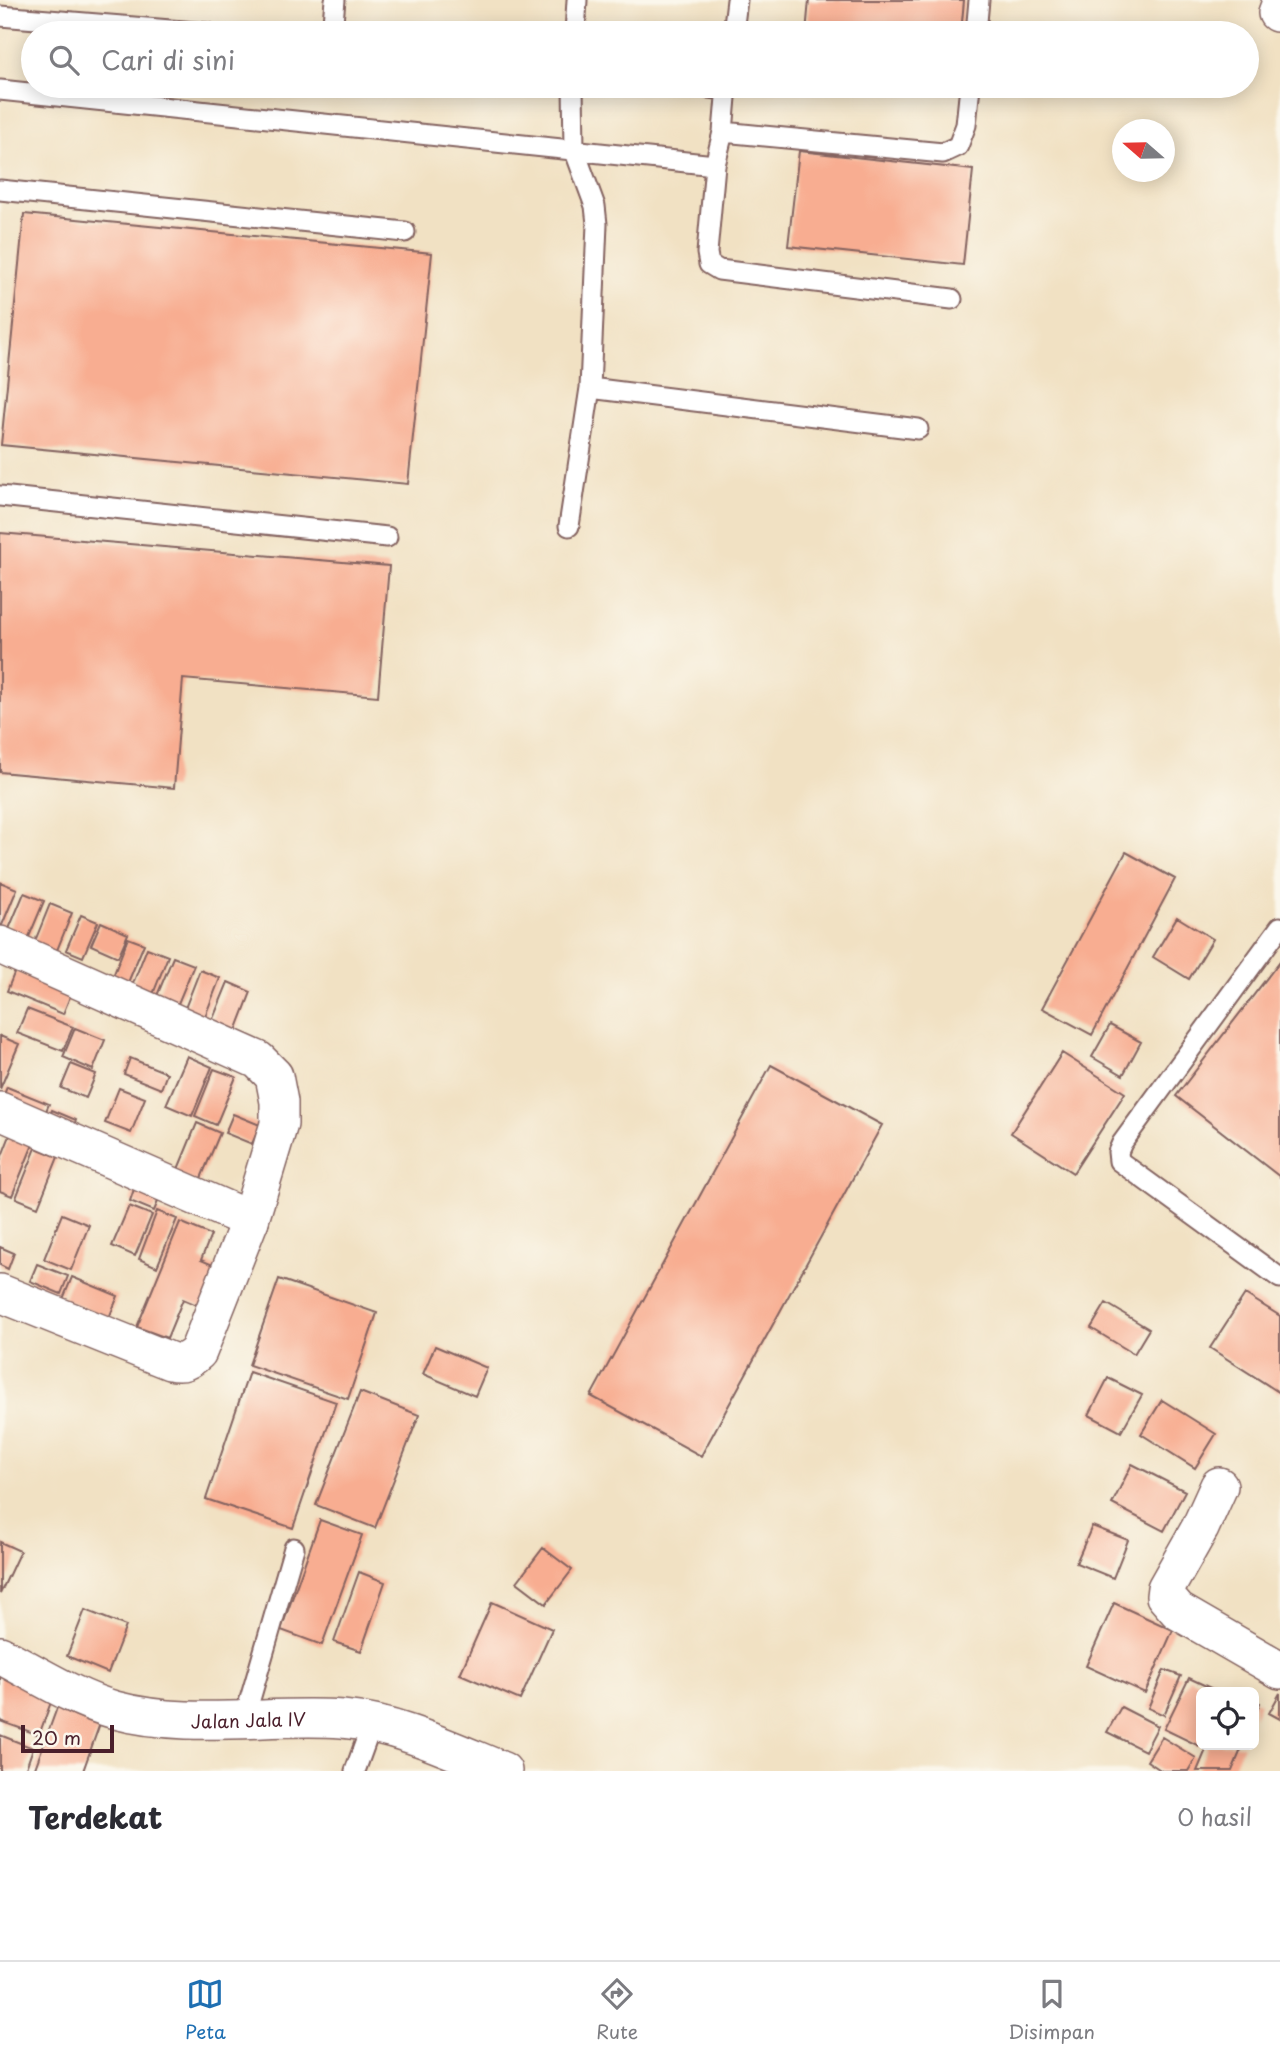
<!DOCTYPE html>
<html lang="id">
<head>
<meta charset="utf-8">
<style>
	body { margin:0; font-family:"Playpen Sans",sans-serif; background:#f2f2f3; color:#2b2b33 }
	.controls { position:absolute; right:21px; bottom:21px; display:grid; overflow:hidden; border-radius:10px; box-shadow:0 4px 18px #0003 }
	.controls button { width:63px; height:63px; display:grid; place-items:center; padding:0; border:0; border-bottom:2px solid #e1e1e2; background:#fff; color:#2b2b33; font:35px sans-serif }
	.compass { position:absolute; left:1112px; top:119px; width:63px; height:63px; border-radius:50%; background:#fff; box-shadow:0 4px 18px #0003; rotate:290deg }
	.scale { position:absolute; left:21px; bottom:18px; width:93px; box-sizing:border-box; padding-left:7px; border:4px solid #4a1f2b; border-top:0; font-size:19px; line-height:24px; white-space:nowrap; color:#4a1f2b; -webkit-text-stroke:5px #fbf7ec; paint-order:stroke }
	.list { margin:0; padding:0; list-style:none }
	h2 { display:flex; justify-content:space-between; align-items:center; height:91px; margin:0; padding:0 28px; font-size:30px }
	h2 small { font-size:23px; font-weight:400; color:#7c7c81 }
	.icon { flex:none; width:38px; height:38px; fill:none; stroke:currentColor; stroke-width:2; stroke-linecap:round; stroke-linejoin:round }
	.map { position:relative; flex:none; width:1280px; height:1771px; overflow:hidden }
	.search { position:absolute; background:#fff; box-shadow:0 4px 18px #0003; left:21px; right:21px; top:21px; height:77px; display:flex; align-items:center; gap:18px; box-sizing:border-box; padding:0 24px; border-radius:38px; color:#7c7c81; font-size:26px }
	.sheet { height:189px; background:#fff }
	nav { display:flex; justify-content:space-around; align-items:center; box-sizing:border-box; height:98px; border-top:2px solid #e1e1e2; background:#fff; font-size:19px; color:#7c7c81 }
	nav a { display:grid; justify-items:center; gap:4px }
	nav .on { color:#1f6fb2 }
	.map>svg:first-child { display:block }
</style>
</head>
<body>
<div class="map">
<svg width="1280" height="1771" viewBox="0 0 1280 1771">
	<rect width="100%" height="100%" fill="#fbf7ec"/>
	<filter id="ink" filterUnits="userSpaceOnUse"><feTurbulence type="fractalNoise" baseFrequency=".0143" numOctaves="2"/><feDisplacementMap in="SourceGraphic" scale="14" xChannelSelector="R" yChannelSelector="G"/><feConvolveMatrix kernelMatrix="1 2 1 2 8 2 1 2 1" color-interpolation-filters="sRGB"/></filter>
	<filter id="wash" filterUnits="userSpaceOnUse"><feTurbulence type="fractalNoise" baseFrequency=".00686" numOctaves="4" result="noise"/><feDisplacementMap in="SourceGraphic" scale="28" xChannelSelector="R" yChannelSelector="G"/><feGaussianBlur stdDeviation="1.57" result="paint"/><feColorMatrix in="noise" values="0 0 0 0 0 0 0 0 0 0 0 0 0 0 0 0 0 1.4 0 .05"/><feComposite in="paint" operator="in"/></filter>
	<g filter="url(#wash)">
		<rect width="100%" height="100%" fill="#f1e1c3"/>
		<g id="blocks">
			<path fill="#f8ad91" d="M809,0H964L961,33H806Z
				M799,151L973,170L963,265L788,246Z
				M24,214L432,253L408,484L1,445Z
				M0,533L389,566L378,696L183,679L174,788L0,772Z
				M1126,852L1175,879L1092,1035L1042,1008Z
				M0,882L17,889L0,930Z
				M24,893L44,901L26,944L6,936Z
				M50,904L72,913L53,960L31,951Z
				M81,915L98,922L83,957L66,950Z
				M1177,917L1213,939L1189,979L1153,957Z
				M101,922L128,934L118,957L91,945Z
				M128,938L144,944L127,985L112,979Z
				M147,948L168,956L153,994L132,986Z
				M173,957L194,965L177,1006L156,998Z
				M1280,961V1177L1176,1096Z
				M200,970L220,978L202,1024L182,1016Z
				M15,971L71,994L63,1014L7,991Z
				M228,982L251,992L236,1031L212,1021Z
				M27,1009L73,1027L63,1051L17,1033Z
				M1110,1025L1141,1042L1123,1075L1092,1057Z
				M75,1028L105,1040L93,1070L63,1057Z
				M0,1036L19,1044L0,1089Z
				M1062,1053L1125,1093L1073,1173L1011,1133Z
				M187,1056L212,1067L192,1116L166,1105Z
				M130,1058L167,1073L161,1089L124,1074Z
				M71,1064L96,1074L86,1098L61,1088Z
				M771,1065L882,1125L701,1456L591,1396Z
				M214,1069L236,1077L216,1125L195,1116Z
				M7,1087L49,1104L41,1123L0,1104Z
				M119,1088L145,1098L131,1133L105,1123Z
				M52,1110L76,1120L70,1136L46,1126Z
				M233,1114L260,1125L252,1144L225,1133Z
				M197,1123L220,1133L199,1183L176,1174Z
				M11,1133L34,1142L12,1196L0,1191V1161Z
				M36,1148L58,1157L38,1207L16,1198Z
				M134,1189L159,1199L154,1211L130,1201Z
				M129,1206L152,1215L135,1256L112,1246Z
				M157,1211L177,1219L157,1267L139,1259Z
				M62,1214L89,1225L71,1270L44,1259Z
				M180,1222L211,1235L201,1260L220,1268L204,1308L183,1299L167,1338L137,1327Z
				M0,1247L14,1253L8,1269L0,1265Z
				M37,1264L68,1276L61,1294L30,1281Z
				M72,1277L118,1296L109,1318L63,1299Z
				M279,1279L377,1313L348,1399L249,1365Z
				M1245,1294L1280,1316V1393L1210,1348Z
				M1106,1303L1149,1329L1134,1354L1091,1328Z
				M435,1346L487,1368L475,1396L423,1374Z
				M249,1372L336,1402L293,1528L206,1499Z
				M1108,1378L1142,1395L1121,1432L1089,1415Z
				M360,1392L419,1415L375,1528L316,1505Z
				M1162,1400L1216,1434L1195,1468L1141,1434Z
				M1132,1464L1185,1491L1164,1531L1112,1504Z
				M320,1520L362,1535L322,1645L281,1630Z
				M1092,1526L1128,1540L1113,1578L1076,1563Z
				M0,1542L20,1551L0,1594Z
				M543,1548L572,1570L546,1604L517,1582Z
				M359,1572L385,1582L361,1651L334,1642Z
				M492,1602L552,1629L520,1700L460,1674Z
				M1114,1603L1173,1630L1145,1693L1086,1666Z
				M85,1610L126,1626L108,1673L67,1656Z
				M0,1670L55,1691L39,1735L0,1721Z
				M1164,1670L1181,1676L1164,1715L1148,1708Z
				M1189,1678L1219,1692H1201V1741L1199,1746L1164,1729Z
				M1280,1693V1719L1269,1713Z
				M61,1697L104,1712L83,1771H34Z
				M1254,1700L1260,1703L1254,1717Z
				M1121,1707L1158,1726L1145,1751L1107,1732Z
				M0,1735L33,1748L25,1771H0Z
				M1162,1737L1196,1758L1188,1771H1162L1147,1761Z
				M1208,1745H1243L1232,1771H1197Z"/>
		</g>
	</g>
	<g filter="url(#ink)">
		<use href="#blocks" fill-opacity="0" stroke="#846360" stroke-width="2"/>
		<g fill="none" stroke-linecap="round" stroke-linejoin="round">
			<g stroke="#846360" stroke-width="23">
				<path id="lane" d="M0,16L207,33
					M332,33L335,0
					M575,33L577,0
					M733,33L737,0
					M976,33L979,0
					M692,86L726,90
					M727,86L723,132L715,165L707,253L709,264L719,270L952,299
					M0,90L715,165
					M723,132L943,153L958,146L966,125L970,86
					M0,190L405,232
					M590,388L918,429
					M0,496L387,537
					M569,526L590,388L597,224L595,206L574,149L573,86
					M1280,927L1122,1143L1118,1152L1119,1161L1280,1278
					M244,1720L294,1548
					M355,1771L372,1724"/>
			</g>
			<g stroke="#846360" stroke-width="40">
				<g id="street">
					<path d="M1277,13L1280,5"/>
					<path d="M0,945L258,1060L274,1076L279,1102V1124L250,1220L198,1352C188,1361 183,1364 170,1361L0,1293"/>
					<path d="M0,1111L250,1220"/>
					<path d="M1219,1486L1200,1528L1166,1588L1165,1596L1178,1611L1280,1670"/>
					<path id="s1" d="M0,1655C37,1674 75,1699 115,1710C189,1730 267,1714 342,1719C398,1724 451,1750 503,1771"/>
				</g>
			</g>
			<use href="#lane" stroke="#fff" stroke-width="19"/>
			<use href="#street" stroke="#fff" stroke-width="37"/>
		</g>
	</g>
	<g text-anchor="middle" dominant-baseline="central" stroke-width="6" stroke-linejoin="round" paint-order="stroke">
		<g font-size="18" fill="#4a1f2b" stroke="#fbf7ec">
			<text stroke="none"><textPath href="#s1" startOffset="262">Jalan Jala IV</textPath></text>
		</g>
	</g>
</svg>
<div class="controls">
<button><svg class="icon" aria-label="locate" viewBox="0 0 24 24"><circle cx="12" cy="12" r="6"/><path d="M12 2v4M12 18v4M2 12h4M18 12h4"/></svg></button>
</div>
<svg class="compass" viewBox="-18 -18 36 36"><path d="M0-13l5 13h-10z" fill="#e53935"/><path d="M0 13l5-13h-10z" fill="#7c7c81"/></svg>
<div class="scale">20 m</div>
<div class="search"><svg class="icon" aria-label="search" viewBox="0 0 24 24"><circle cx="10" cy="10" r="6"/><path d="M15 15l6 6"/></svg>Cari di sini</div>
</div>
<section class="sheet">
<h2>Terdekat<small>0 hasil</small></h2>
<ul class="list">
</ul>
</section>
<nav>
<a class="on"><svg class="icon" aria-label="map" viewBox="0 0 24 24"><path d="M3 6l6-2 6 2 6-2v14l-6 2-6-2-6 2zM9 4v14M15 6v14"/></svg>Peta</a>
<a><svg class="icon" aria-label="directions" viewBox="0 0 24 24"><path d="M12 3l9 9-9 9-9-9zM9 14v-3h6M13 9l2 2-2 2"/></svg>Rute</a>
<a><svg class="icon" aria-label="saved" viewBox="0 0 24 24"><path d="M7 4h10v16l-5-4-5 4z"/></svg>Disimpan</a>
</nav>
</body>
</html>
